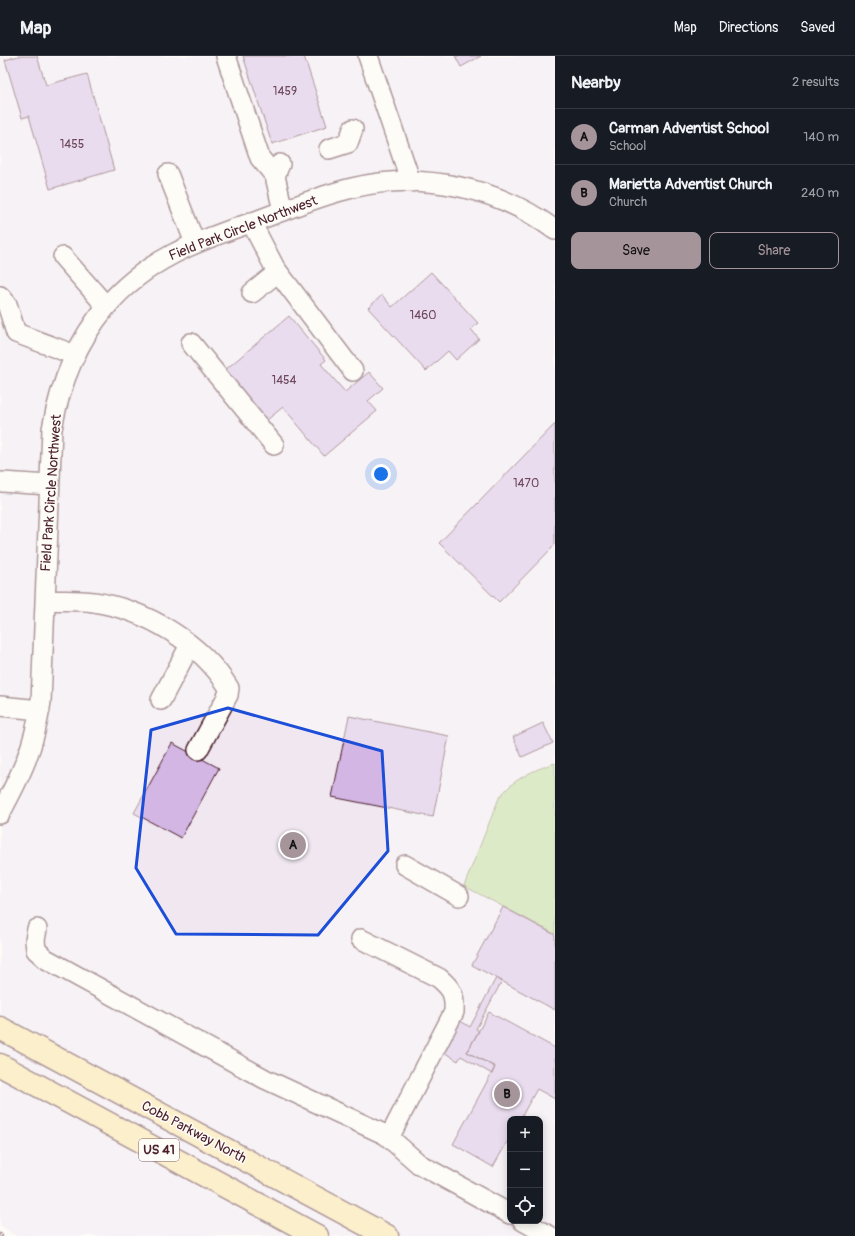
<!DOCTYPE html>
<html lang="en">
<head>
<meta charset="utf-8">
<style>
	body { margin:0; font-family:Pangolin,sans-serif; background:#20242c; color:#f1f3f6 }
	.controls { position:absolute; right:12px; bottom:12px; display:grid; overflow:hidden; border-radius:8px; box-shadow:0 2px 10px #0003 }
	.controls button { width:36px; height:36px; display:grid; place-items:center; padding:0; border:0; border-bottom:1px solid #363941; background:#171b24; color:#f1f3f6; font:20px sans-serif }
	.you { position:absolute; left:381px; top:418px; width:14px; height:14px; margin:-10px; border:3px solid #fff; border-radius:50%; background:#1a73e8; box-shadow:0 0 0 6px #1a73e833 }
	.badge { display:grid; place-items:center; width:26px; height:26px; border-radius:50%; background:#a6949b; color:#111; font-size:13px; font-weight:700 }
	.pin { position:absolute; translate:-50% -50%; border:2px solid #fff; box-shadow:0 1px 4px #0006 }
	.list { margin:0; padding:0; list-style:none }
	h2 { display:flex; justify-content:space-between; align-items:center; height:52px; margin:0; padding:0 16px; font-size:17px }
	h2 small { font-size:13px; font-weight:400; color:#9ea1a6 }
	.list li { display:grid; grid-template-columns:26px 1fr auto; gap:12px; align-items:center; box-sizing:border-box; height:56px; padding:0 16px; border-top:1px solid #363941 }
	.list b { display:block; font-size:15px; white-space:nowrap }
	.list p { margin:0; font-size:13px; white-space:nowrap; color:#9ea1a6 }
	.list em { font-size:13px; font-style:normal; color:#9ea1a6 }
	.actions { display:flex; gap:8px; padding:12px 16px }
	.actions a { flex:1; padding:9px 0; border:1px solid #a6949b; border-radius:8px; text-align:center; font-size:14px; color:#a6949b }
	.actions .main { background:#a6949b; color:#111 }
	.icon { flex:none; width:22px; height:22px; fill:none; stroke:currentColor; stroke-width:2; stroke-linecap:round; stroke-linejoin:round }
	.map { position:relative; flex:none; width:555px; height:1180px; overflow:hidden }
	header { display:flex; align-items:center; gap:24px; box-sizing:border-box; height:56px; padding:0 20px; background:#171b24; border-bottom:1px solid #363941 }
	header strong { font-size:19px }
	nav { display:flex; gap:22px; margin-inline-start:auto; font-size:14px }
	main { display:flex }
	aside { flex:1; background:#171b24 }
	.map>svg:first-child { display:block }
</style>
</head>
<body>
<header>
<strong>Map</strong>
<nav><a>Map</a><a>Directions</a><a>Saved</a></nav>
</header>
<main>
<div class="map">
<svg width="555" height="1180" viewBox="0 0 555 1180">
	<rect width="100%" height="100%" fill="#fdfcf7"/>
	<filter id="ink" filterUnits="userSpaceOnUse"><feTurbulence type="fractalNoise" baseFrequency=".025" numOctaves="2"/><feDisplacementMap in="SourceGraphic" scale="8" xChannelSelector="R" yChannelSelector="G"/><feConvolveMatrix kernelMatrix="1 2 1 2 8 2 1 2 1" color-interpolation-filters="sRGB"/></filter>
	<g filter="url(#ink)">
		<path fill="#f0e7f1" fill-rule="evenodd" d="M0,0H555V1180H15L0,1169ZM510,1063H540V1165H510Z"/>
		<path fill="#b6d58e" stroke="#807a5c" d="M555,707V878L464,830L499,742C513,723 533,714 555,707Z"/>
		<path fill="#d3b6e4" stroke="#4a1f2b" d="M18,0H37L46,29L87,18L114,114L50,133L29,60L22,62L5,4Z
			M243,0H304L327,70L272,88Z
			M455,0H481L461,11Z
			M431,216L478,267L471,273L479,283L456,304L448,295L426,315L368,252L382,239L392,251Z
			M289,260L326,304L321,308L345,336L369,316L383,332L368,345L377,355L324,400L283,351L267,364L225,314Z
			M555,368V489L499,546L439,487Z
			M349,660L449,680L433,761L332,741Z
			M543,667L553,687L522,701L513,681Z
			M172,687L219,712L181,782L134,757Z
			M503,851L555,879V954L472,909Z
			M496,922L502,925L476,973L479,975L467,996L495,1011L492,1018L461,1000L458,1005L442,995L459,964L470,971Z
			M489,956L555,992V1043L537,1033L520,1063H510V1081L493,1111L453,1088L495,1011L467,996Z"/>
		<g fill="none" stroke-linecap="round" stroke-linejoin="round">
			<g stroke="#4a1f2b" stroke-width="22">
				<path id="minor" d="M226,0L260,102L275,120
					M368,0L411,126
					M329,93L348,87L353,73
					M280,108L275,120L283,155
					M168,118L195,187
					M251,166L275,212L353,315
					M63,201L106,250
					M252,237L278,216
					M0,240L7,248L16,277
					M16,277L75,299
					M191,287L274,389
					M2,426L49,429
					M45,544C61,545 78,544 94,546C147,554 201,587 229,632L228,639L198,694
					M161,644L190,589
					M0,650L40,654
					M0,758C22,717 34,692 41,646L52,373C60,328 76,287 106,251C145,204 197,185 253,166C286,154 318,140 352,132C421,115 498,131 555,174
					M405,809L459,840
					M37,873L35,884L36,894L46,903L265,1023L386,1079L419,1108L510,1158
					M361,883L439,922C452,933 455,938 454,956L389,1082
					M523,1165L550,1180"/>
			</g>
			<g stroke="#4a1f2b" stroke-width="25">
				<path id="major" d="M0,972L387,1180
					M0,1009L317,1180"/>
			</g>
			<use href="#minor" stroke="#fdfcf7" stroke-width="19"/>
			<use href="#major" stroke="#fadf96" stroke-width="22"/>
			<g stroke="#4a1f2b" stroke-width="4.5">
				<path id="rail" d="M0,1179L1,1180"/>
			</g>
			<use href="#rail" stroke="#fdfcf7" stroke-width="3" stroke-dasharray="9" stroke-linecap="butt"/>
		</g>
	</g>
	<path d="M0 0H555V1180H0ZM228,652L382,695L388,795L318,879L176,878L136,812L151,674Z" fill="#fdfcf7" fill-opacity=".55" fill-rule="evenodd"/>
	<path fill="none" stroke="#1d4ed8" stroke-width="3" stroke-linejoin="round" d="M228,652L382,695L388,795L318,879L176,878L136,812L151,674Z"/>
	<g text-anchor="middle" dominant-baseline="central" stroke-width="3" stroke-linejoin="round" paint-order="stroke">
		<g font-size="12" fill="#6c4559">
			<text x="285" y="35">1459</text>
			<text x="72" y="88">1455</text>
			<text x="423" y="259">1460</text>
			<text x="284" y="324">1454</text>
			<text x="526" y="427">1470</text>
		</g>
		<rect fill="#fdfcf7" stroke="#806168" stroke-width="1" x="139" y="1083" width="40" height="22" rx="3"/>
		<g font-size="13" font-weight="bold" fill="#4a1f2b">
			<text x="159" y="1094">US 41</text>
		</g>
		<g font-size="14" fill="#4a1f2b" stroke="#fdfcf7">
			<text transform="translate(243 172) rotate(-21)">Field Park Circle Northwest</text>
			<text transform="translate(51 437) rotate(-86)">Field Park Circle Northwest</text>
			<text transform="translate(194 1076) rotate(28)">Cobb Parkway North</text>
		</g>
	</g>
</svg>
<div class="controls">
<button>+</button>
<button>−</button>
<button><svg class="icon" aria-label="locate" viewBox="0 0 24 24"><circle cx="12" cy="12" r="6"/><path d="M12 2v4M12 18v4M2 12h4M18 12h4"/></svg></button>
</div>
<div class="you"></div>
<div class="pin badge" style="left:293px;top:789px">A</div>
<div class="pin badge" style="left:507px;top:1038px">B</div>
</div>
<aside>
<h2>Nearby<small>2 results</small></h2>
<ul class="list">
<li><span class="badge">A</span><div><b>Carman Adventist School</b><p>School</p></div><em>140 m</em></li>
<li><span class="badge">B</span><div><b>Marietta Adventist Church</b><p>Church</p></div><em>240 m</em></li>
</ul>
<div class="actions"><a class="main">Save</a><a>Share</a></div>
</aside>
</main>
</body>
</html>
